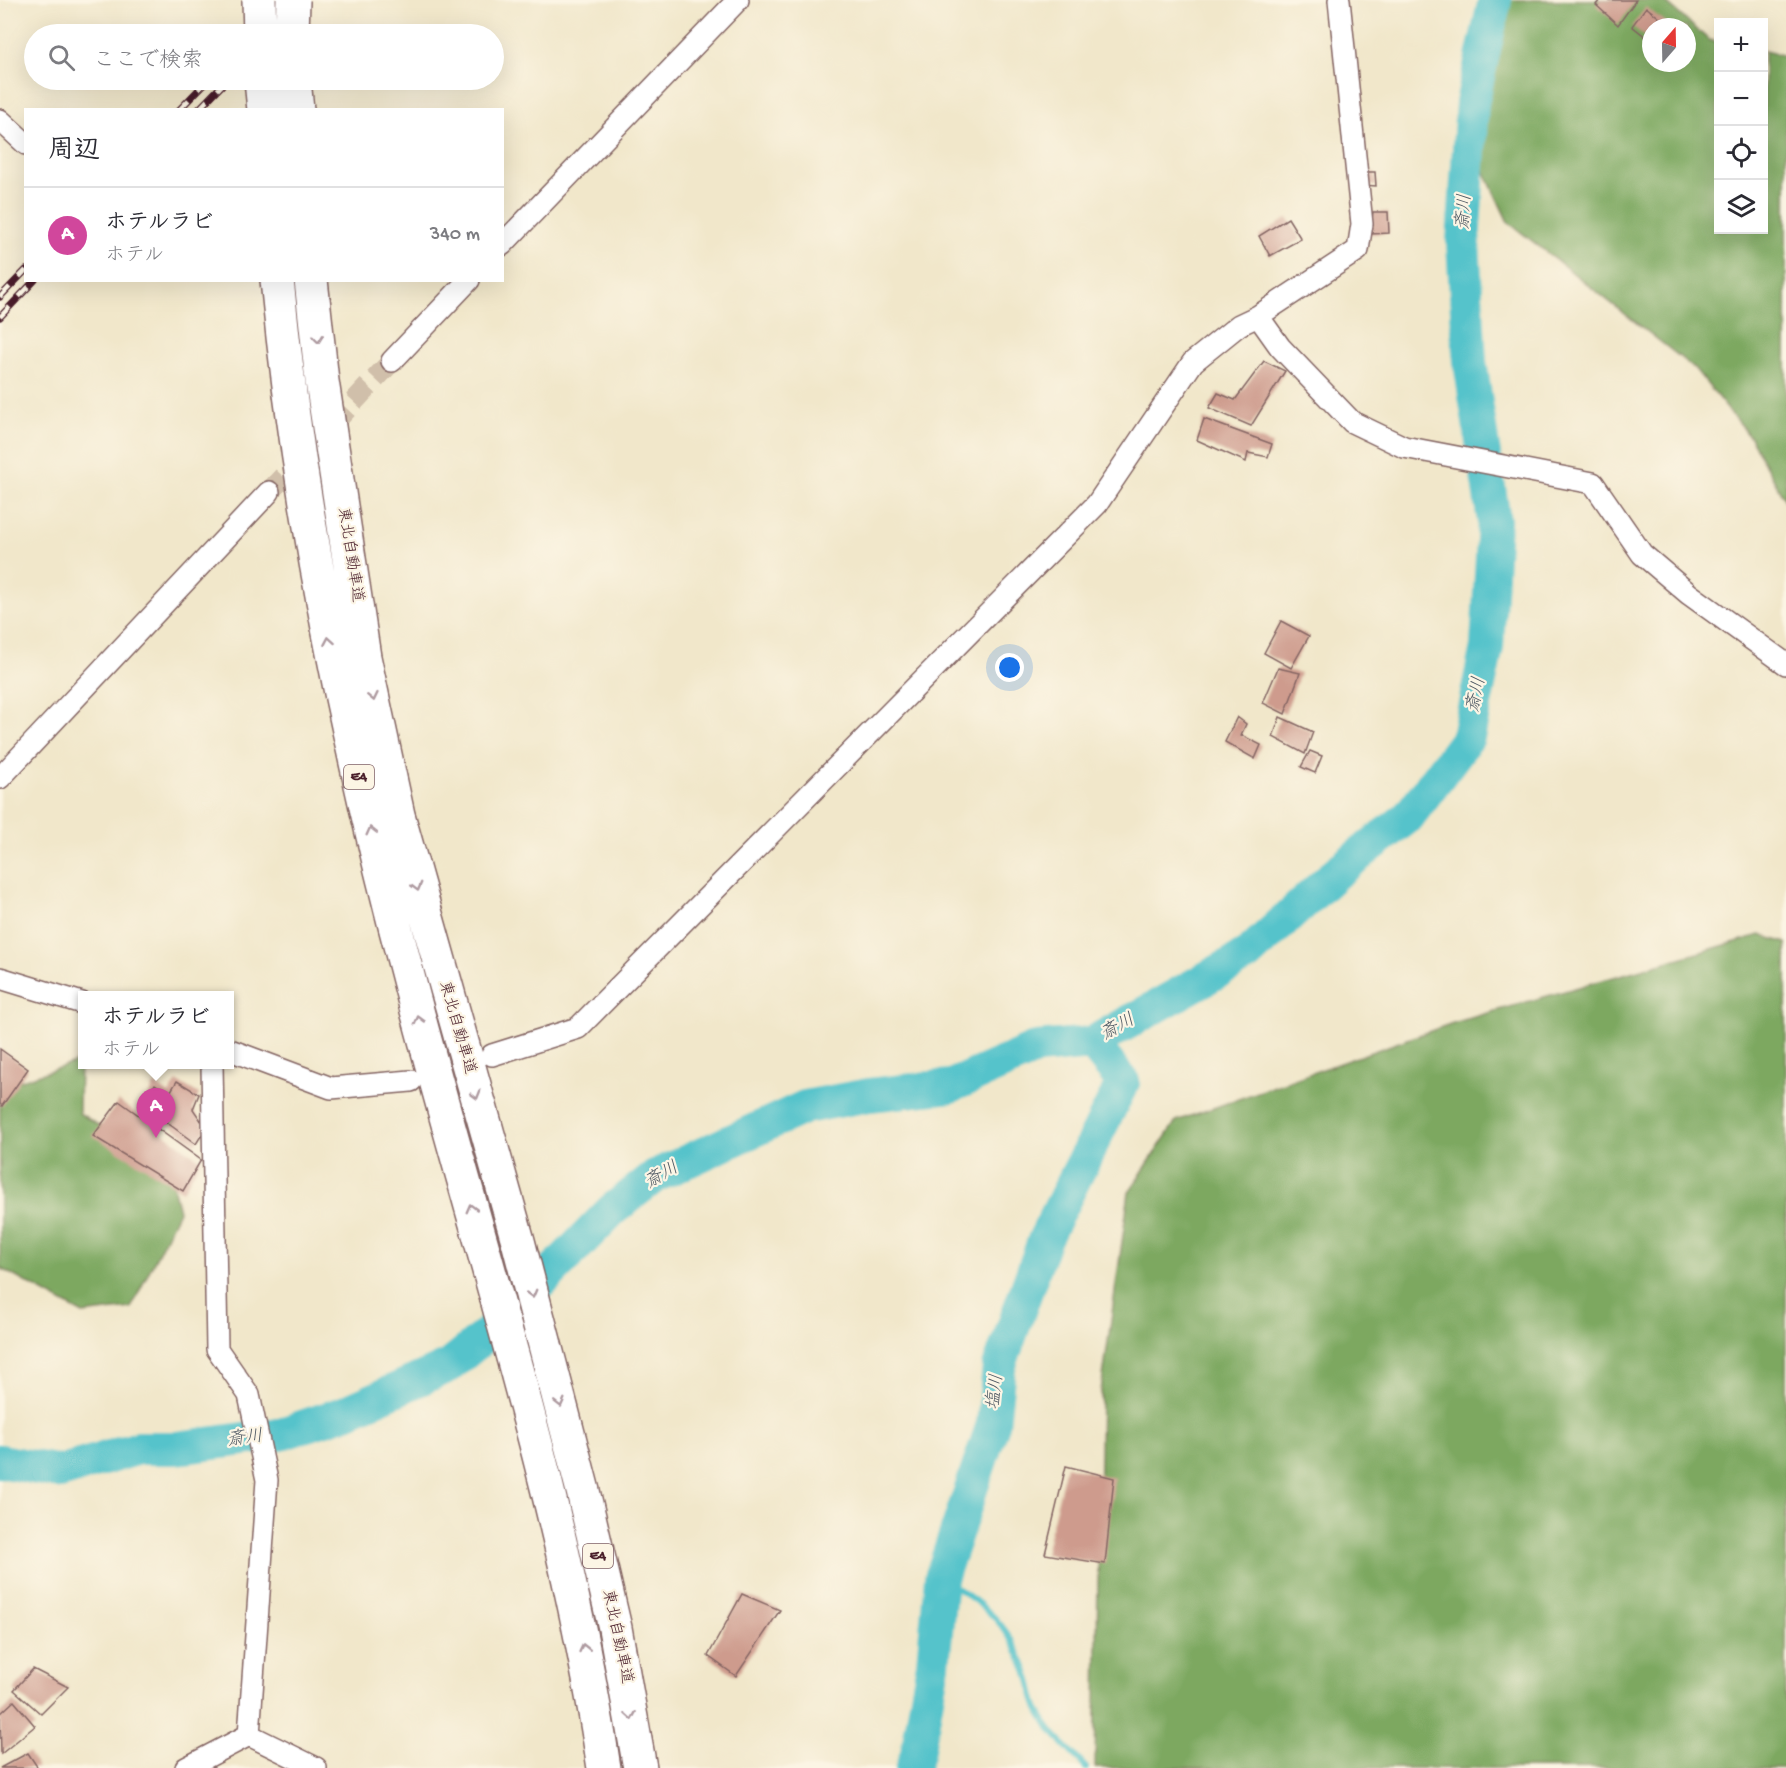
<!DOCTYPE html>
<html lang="ja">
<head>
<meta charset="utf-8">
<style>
	body { margin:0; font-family:"Gochi Hand","Klee One",sans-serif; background:#f7f7f7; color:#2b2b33 }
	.controls { position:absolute; right:18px; top:18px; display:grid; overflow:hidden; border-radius:0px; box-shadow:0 6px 24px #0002 }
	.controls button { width:54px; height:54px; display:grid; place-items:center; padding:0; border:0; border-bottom:2px solid #e1e1e2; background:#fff; color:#2b2b33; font:30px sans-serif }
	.compass { position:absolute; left:1642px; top:18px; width:54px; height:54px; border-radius:50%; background:#fff; box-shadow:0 6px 24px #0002; rotate:20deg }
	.you { position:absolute; left:1010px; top:668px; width:21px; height:21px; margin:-15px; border:4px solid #fff; border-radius:50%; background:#1a73e8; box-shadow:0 0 0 9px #1a73e833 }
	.badge { display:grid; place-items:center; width:39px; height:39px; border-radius:50%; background:#0f766e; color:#fff; font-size:20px; font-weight:700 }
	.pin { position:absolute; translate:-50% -50px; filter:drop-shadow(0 2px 3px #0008) }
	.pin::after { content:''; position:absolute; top:32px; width:21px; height:18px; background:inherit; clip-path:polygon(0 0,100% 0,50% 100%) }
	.popup { position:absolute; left:78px; top:991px; width:156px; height:78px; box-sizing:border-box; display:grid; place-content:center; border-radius:0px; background:#fff; filter:drop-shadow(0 2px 4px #0005); font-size:20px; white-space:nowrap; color:#7c7c81 }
	.popup b { font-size:22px; color:#2b2b33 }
	.popup::after { content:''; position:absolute; left:50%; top:100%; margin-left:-12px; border:12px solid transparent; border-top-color:#fff }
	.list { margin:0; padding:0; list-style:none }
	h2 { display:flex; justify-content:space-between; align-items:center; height:78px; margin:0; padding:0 24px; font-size:26px }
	h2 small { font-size:20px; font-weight:400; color:#7c7c81 }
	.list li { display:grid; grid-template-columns:39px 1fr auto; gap:18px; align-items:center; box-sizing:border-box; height:96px; padding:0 24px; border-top:2px solid #e1e1e2 }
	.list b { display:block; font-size:22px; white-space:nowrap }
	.list p { margin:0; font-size:20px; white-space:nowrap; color:#7c7c81 }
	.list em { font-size:20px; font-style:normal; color:#7c7c81 }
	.icon { flex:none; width:33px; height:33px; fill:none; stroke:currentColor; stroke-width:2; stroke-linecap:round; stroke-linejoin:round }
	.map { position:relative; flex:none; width:1786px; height:1768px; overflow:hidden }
	.search { position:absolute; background:#fff; box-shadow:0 6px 24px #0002; left:24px; top:24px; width:480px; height:66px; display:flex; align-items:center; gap:15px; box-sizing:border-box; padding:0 21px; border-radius:33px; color:#7c7c81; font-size:22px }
	.panel { position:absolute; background:#fff; box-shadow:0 6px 24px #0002; left:24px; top:108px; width:480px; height:174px; border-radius:0px }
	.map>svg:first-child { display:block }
</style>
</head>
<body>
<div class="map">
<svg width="1786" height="1768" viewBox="0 0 1786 1768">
	<rect width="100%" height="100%" fill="#fcf5e5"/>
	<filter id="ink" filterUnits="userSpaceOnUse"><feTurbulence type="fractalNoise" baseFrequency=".0167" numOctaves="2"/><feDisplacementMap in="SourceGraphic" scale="12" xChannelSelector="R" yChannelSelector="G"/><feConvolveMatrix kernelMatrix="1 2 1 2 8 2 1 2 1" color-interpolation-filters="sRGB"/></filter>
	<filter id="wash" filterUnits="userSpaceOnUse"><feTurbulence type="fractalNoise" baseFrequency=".008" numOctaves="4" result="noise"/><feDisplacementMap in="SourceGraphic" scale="24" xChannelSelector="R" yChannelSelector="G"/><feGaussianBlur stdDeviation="1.35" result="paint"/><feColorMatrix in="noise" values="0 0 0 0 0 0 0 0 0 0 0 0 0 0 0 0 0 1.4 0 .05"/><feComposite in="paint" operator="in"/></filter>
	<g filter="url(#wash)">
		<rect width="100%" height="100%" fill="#f1e7ca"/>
		<path fill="#7da860" stroke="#646446" stroke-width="1.5" fill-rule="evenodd" d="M1485,0H1663L1709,40L1718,42V230H1764V51L1786,56V502L1750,437L1695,369L1508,222L1472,145ZM1651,27H1687V63H1651Z
			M1760,935L1786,943V1768H1095L1101,1391L1129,1192L1176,1121L1453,1023Z
			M80,1061L79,1113L169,1170L179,1211L131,1308L83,1314L0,1268V1087Z"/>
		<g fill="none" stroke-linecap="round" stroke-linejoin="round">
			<path stroke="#55c3cb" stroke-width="6" d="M941,1578C989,1607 1010,1625 1030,1680C1033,1690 1034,1702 1039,1711C1050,1733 1070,1750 1086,1768"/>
			<path stroke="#55c3cb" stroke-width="34" d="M0,1461L60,1472L139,1448H177L281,1434L346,1412L449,1366L511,1314L612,1210L655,1176L805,1107L869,1095L951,1086L1037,1048L1092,1043L1247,955L1338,871L1408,817L1468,737L1487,647L1494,521L1470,362L1463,243L1472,103L1495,0
				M912,1768L917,1754L933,1664L941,1578L993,1424L999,1367L1045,1238L1123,1082L1092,1043"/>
		</g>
		<g id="blocks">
			<path fill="#ce9b8d" d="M1600,0H1636L1618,25L1596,5Z
				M1646,7L1671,27H1651V41L1632,26Z
				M1363,172H1375L1376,186L1363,185Z
				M1373,212H1388L1389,233L1370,234Z
				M1288,218L1301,239L1270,256L1259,236Z
				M1264,361L1285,371L1251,426L1209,408L1218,393L1235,400Z
				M1204,419L1272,444L1268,457L1248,453L1246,462L1197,440Z
				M1281,621L1309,636L1291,668L1264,653Z
				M1278,668L1300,673L1285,714L1263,703Z
				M1237,717L1246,724L1241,735L1261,745L1255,759L1225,742Z
				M1280,717L1313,732L1305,754L1273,737Z
				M1310,751L1322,756L1315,773L1301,767Z
				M0,1049L28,1069L2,1106L0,1104Z
				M177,1081L199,1094L193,1109L206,1128L196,1144L143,1105L155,1084L169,1094Z
				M119,1101L201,1160L183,1191L93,1136Z
				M1066,1466L1114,1478L1105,1564L1045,1554Z
				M742,1594L780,1610L736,1676L708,1656Z
				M33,1669L68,1687L41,1714L14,1690Z
				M14,1701L35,1726L1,1754L0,1714Z
				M28,1753L38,1768H0Z"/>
		</g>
	</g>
	<g filter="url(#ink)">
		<use href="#blocks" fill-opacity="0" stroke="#846563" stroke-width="1.5"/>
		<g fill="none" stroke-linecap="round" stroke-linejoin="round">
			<path stroke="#d0bfaa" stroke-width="21" stroke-dasharray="21 10" stroke-linecap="butt" d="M269,492L392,361"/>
			<g stroke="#846563" stroke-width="24">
				<path id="street" d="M0,120L26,144
					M502,245L738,0
					M1258,316L1280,347L1352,422L1404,447L1593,483L1642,554L1689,594L1786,664
					M392,361L469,280
					M0,778L269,492
					M0,978L82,1003
					M230,1050L331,1088L411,1081
					M492,1055L578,1028L1097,504L1193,362L1239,325L1258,316L1358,250L1362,224L1339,0
					M212,1064L217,1349L249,1395L267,1480L249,1735
					M249,1735L316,1768
					M186,1768L249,1735"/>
			</g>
			<g stroke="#846563" stroke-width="36">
				<path id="highway" d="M261,80L264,110
					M294,80L297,110
					M277,280C300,518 348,750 409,980C477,1242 564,1500 604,1768
					M311,280L322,381L364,657L398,815L518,1241L583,1491L615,1628L640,1768"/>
			</g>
			<use href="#street" stroke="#fff" stroke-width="21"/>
			<use href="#highway" stroke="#fff" stroke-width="33"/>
			<g stroke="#4a1f2b" stroke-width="7">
				<path id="rail" d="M251,34L285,0
					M270,34L303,0
					M179,110L208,80
					M198,110L227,80
					M0,297L26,270
					M0,317L35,280"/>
			</g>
			<use href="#rail" stroke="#fcf5e5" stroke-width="4.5" stroke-dasharray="14" stroke-linecap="butt"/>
			<g stroke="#846563" stroke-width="36" stroke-linecap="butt">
				<path id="highway-bridge" d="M259,0L260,34
					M292,34L293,0"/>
			</g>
			<use href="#highway-bridge" stroke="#fff" stroke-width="33"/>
		</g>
		<defs><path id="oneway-chevron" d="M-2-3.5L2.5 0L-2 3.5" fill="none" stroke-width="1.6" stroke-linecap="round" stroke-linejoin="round" transform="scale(1.5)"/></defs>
		<g stroke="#ae9aa0">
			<use href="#oneway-chevron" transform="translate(318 339) rotate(83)"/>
			<use href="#oneway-chevron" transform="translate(329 641) rotate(-100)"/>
			<use href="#oneway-chevron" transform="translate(373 697) rotate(78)"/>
			<use href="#oneway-chevron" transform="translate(371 831) rotate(-104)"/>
			<use href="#oneway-chevron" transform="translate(417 887) rotate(75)"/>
			<use href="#oneway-chevron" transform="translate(419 1020) rotate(-105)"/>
			<use href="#oneway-chevron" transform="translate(476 1095) rotate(74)"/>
			<use href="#oneway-chevron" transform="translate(471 1208) rotate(-105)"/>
			<use href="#oneway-chevron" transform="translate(532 1294) rotate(75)"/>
			<use href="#oneway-chevron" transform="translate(560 1403) rotate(76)"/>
			<use href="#oneway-chevron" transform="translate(584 1648) rotate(-103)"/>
			<use href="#oneway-chevron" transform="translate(631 1716) rotate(80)"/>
		</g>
	</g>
	<g text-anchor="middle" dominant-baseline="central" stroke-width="4.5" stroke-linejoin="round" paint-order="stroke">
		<g fill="#fcf5e5" stroke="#7f5f63" stroke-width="1.5">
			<rect x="344" y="765" width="30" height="24" rx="4.5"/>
			<rect x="583" y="1544" width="30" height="24" rx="4.5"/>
		</g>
		<g font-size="15" font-weight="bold" fill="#4a1f2b">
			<text x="359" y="777">E4</text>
			<text x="598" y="1556">E4</text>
		</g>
		<g font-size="16" fill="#4a1f2b" stroke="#fcf5e5">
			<text transform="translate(349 555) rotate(81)">東北自動車道</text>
			<text transform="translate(456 1028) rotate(74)">東北自動車道</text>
			<text transform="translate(616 1637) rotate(78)">東北自動車道</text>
		</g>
		<g font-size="18" font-style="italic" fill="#4e5863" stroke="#fcf5e5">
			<text transform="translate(1465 212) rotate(-86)">斎川</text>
			<text transform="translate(1477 695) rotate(-78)">斎川</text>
			<text transform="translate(1118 1028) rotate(-29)">斎川</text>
			<text transform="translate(662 1176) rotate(-30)">斎川</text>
			<text transform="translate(996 1392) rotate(-83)">塩川</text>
			<text transform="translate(245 1439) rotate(-7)">斎川</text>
		</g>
	</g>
</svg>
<div class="controls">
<button>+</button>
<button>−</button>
<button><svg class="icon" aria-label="locate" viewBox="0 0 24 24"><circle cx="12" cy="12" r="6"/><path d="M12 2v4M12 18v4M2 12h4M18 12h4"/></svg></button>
<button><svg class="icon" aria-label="layers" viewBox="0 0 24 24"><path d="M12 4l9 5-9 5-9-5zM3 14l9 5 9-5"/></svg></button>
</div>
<svg class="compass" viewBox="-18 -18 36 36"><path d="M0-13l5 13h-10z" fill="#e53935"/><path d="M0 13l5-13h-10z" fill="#7c7c81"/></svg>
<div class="you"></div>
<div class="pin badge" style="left:156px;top:1138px;background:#d1479c">A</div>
<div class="popup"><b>ホテルラビ</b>ホテル</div>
<div class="search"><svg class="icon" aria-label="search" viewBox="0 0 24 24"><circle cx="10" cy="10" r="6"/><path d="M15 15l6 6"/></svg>ここで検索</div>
<section class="panel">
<h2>周辺<small></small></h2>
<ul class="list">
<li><span class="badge" style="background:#d1479c">A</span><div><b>ホテルラビ</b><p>ホテル</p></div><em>340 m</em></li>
</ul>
</section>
</div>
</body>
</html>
